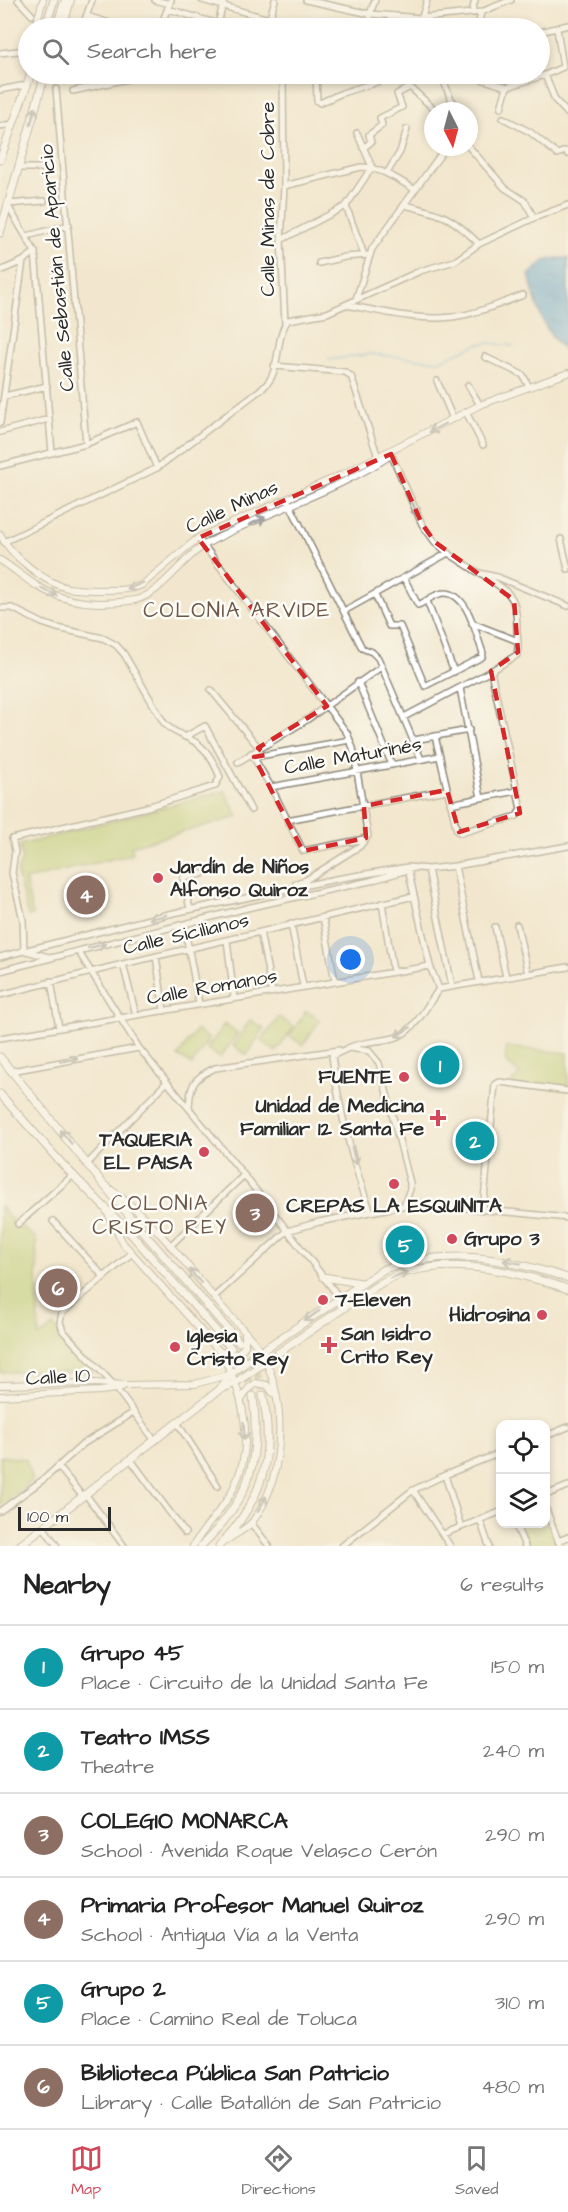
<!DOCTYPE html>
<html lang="en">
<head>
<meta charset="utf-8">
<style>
	body { margin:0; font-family:"Architects Daughter",sans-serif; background:#f2f2f2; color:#222 }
	.controls { position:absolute; right:18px; bottom:18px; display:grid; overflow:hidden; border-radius:12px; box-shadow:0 3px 9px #0003 }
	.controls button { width:54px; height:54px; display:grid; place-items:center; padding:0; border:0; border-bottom:2px solid #e0e0e0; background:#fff; color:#222; font:30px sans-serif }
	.compass { position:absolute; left:424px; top:102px; width:54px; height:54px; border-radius:50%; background:#fff; box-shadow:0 3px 9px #0003; rotate:174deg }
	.scale { position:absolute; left:18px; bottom:15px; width:93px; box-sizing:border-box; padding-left:6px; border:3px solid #2b2b2b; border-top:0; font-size:16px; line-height:21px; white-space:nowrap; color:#2b2b2b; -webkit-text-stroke:4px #fdfcf7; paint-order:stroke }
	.you { position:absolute; left:351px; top:960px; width:21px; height:21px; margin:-15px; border:4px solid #fff; border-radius:50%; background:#1a73e8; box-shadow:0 0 0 9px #1a73e833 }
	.badge { display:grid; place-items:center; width:39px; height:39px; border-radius:50%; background:#d1495b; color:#fff; font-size:20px; font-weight:700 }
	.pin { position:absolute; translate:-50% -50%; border:3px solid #fff; box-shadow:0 2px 6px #0006 }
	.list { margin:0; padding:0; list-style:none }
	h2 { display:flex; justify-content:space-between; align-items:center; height:78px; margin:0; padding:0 24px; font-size:26px }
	h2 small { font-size:20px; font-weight:400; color:#767676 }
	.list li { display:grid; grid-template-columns:39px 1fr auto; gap:18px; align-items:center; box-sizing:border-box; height:84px; padding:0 24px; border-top:2px solid #e0e0e0 }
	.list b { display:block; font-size:22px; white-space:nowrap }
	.list p { margin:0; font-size:20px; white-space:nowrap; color:#767676 }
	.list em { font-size:20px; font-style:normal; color:#767676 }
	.icon { flex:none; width:33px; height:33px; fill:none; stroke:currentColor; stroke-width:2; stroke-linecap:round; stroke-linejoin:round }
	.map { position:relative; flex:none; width:568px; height:1546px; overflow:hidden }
	.search { position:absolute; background:#fff; box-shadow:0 3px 9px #0003; left:18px; right:18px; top:18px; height:66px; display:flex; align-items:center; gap:15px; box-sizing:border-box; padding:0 21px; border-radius:33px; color:#767676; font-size:22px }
	.sheet { height:582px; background:#fff }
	nav { display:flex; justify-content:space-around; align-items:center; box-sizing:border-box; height:84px; border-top:2px solid #e0e0e0; background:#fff; font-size:16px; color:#767676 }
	nav a { display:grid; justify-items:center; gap:3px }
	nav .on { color:#d1495b }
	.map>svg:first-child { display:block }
</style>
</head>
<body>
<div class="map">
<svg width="568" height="1546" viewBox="0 0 568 1546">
	<defs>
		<pattern id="grass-dots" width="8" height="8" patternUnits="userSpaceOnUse" patternTransform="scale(1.5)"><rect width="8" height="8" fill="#b7cd71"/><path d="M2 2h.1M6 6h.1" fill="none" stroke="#9eb062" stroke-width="1.8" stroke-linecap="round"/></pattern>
		<pattern id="water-ripples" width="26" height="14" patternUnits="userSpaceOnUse" patternTransform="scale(1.5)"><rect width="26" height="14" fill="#5aa1d0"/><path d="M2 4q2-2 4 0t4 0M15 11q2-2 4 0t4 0" fill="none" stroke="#4b83a9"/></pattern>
	</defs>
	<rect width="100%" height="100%" fill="#fdfcf7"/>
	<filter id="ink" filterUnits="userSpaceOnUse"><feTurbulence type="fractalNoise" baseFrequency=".0167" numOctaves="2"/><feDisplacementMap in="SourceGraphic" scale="12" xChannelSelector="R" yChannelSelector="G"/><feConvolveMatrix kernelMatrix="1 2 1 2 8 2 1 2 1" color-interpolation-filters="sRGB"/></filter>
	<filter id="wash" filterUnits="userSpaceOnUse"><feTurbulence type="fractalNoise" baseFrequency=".008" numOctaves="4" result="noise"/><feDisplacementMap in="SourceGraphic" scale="24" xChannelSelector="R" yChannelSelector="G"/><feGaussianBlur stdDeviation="1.35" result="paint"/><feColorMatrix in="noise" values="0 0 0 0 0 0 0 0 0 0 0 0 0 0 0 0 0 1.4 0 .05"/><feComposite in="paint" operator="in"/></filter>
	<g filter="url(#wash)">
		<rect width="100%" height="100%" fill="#f2e7ce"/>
		<path fill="url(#grass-dots)" stroke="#717c4e" stroke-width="1.5" d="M546,1516L557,1546H528L519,1524H546Z"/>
		<path fill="#b7cd71" stroke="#717c4e" stroke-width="1.5" d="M225,791L238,817L131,846L133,854L25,880L33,915L28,916L17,873L22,859L20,845Z
			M306,1011L320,1020L303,1045L289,1036Z
			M279,1017L294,1027L276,1052L261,1041Z
			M250,1020L264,1029L247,1055L233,1046Z
			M224,1024L238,1033L220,1058L207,1049Z
			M196,1030L209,1039L192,1065L178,1056Z
			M507,1047L568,1053V1090L513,1085L512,1081L520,1074L505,1061Z
			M0,1206L12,1220L36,1238L39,1337L54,1326L92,1372H0Z
			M0,1456L26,1459L32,1481L0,1506Z"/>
		<path fill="url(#water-ripples)" stroke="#42667e" stroke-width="1.5" d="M556,258H568V348L563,349C543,333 535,300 529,275L544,261Z"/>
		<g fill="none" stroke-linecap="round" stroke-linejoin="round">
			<path stroke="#5aa1d0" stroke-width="1.5" d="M328,360L370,354L438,361L478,344L490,343L513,346"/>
		</g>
	</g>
	<g filter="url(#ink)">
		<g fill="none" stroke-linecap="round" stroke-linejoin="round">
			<path stroke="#cac1ad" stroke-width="7" stroke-dasharray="7 3.5" stroke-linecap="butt" d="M241,1345L256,1369L263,1395
				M231,1348C242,1363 249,1378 253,1396"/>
			<g stroke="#8e897c" stroke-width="8">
				<path id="minor" d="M18,0L32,15
					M155,0L170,4
					M202,0L269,19
					M306,0L370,14L422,18L481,12L511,0
					M168,9L232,28
					M472,12L475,0
					M87,16L125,28
					M82,28L92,0
					M160,28L171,0
					M217,28L224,0
					M267,28L275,0
					M370,28V14L375,0
					M419,28L427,0
					M478,28L481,12
					M557,29L563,67L545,75L555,100L568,114
					M540,32L568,25
					M0,53L27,50
					M71,74L104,83
					M283,74L284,186L281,240L285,324
					M316,74L317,101L320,103L342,93L402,74
					M372,74V84
					M441,74L450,97L459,111
					M465,74L507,87L545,75
					M442,76L455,74
					M56,89L86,444
					M0,90L26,85
					M73,91L150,74
					M501,108L507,87
					M503,118L530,132L557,154L566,151L568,154
					M0,126L13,124
					M469,147L505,188L525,201L534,218
					M363,148L371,142L369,135L382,125L380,118L402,107L397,94L410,87L436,111
					M18,168H44
					M387,173L400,152L407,129
					M284,186L361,167C382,168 397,179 414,189
					M8,204L44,201
					M405,205C443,214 451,216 479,244
					M8,206L35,252L52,453
					M346,206L363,252
					M27,236L69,225
					M281,240L346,206L372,167L357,133
					M319,263L345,257L369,255
					M0,271L23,261L35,252
					M356,299L372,249L446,147
					M346,305C380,311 417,321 452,317C476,314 500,304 523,295
					M485,357L523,375L529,387
					M274,366L345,372L351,376L379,460
					M437,381L453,419
					M468,385L480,405
					M5,396L47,386
					M466,412L483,445
					M0,423L23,261
					M0,432L49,419
					M391,454L422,524L435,542L448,553L479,573L497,577L568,606
					M0,466L86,444L137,422L157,468
					M287,499L362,648L372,652L378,658L421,759
					M198,538L347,733L353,748L368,836L364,839L303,851L271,787L251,753
					M561,539L568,569
					M4,542L157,468L264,387C282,371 274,339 288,320L327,313L420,271L455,261L479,244L534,218L568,205
					M375,595L389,626H400L425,686L482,657L483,653C476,635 468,592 444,593C435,593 426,602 418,605L404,578
					M427,601L454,672
					M0,608H12L42,623L57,628L103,638L116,645L124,654L164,723C174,734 187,736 198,744C209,752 215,765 220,777L215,786L147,807L12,839L15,851L12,873L23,920L24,951
					M344,611L448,553
					M472,623L518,641
					M358,682L392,765
					M460,688L481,798
					M211,690L260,749
					M404,717L491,671L517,655C519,647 518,639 517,631C517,594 511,594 482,574
					M435,736L457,831L461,833L517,816L521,809L491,671
					M185,737L205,726L251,810
					M414,740L469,730
					M254,757L350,740
					M238,762L308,719L381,667
					M271,787L440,756
					M450,804L517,791
					M287,820L447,790
					M455,866L479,981
					M408,869L430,966L439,989
					M428,869L452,986
					M296,883L306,880L360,846L366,838
					M382,903L393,971
					M190,909L183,878L202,874
					M323,917L335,981
					M184,924L199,1004
					M291,924L303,986
					M517,925L528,974
					M495,927L506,977
					M260,932L272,992
					M227,940L234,998
					M26,951L49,957
					M78,951L139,1048L244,1175L346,1306
					M156,956L164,1011
					M0,957L169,914L336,879L408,867L428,869L455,866L568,846
					M123,964L136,1015
					M0,971L251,907L370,881L414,868
					M51,981L59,1028
					M439,989L568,967
					M0,995L123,964L414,896
					M0,1038L430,966
					M348,1048C363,1041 378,1042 394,1038C415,1032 427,1005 439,989
					M11,1071L139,1048
					M189,1108C190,1085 193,1078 215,1068L339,1050
					M87,1164L167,1082
					M483,1210L495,1084L500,1082L568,1091
					M371,1212C353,1167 338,1104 332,1056L349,1048L369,1051L379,1063L410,1183V1189L404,1205
					M53,1221L104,1277
					M18,1224L73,1175
					M170,1246L244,1175
					M132,1253L62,1313L60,1322L63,1331L113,1384L155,1441
					M214,1297L287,1231L319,1222L417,1203L568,1218
					M178,1424L218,1486
					M546,1436L568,1427
					M131,1460L185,1533
					M58,1466L83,1497
					M445,1475L461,1527
					M413,1490L450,1546
					M86,1495L124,1546
					M546,1495L568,1486
					M546,1509L560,1546
					M0,1511L44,1479L83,1444L134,1412
					M480,1520L489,1546
					M251,1523L269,1546
					M515,1524L525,1546
					M44,1528L57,1546
					M443,1534L500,1512
					M558,1541L568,1537
					M342,1546L413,1490L445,1475L500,1453"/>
			</g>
			<g stroke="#8e897c" stroke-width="8">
				<path id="tertiary" d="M35,28L43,0
					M63,28L71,0
					M28,47L26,59L28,69
					M0,534C10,555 45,583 68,588C80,590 93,590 105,590C119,590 130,590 142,585L198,538L341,475L480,405L568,373
					M0,560C13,568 24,578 37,586C65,604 103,606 135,600C162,594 182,558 206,544C266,511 334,493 391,455
					M106,1186C152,1217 186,1265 222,1307C238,1325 258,1342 267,1364C287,1410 283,1481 253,1521C247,1529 235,1534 227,1540
					M106,1210L123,1243L219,1351C244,1390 256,1445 233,1489C223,1510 205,1525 193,1546
					M219,1351C231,1356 237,1356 245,1346V1333
					M0,1385L96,1383L125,1385L195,1384L231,1374
					M0,1396L100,1391L117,1389L124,1386
					M241,1400L249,1388L256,1383L267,1385L273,1393"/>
			</g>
			<g stroke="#8e897c" stroke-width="9">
				<path id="secondary" d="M45,28L54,0
					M56,28L65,0
					M0,160L31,74
					M0,233L45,74
					M0,1057L130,1217L239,1342
					M0,1094L63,1165L132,1235L231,1348
					M323,1277L361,1283
					M221,1389L235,1383C272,1357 310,1331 348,1305C367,1293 384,1278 407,1272C461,1258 517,1272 568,1289
					M19,1546L219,1390L231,1374L260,1352L384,1269C449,1247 504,1258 568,1278
					M201,1546C250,1498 261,1463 253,1396
					M219,1546C263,1500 275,1457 263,1395"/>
			</g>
			<use href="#minor" stroke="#fff" stroke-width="5"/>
			<use href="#tertiary" stroke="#fff" stroke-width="6"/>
			<use href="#secondary" stroke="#fff" stroke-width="7"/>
		</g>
		<defs><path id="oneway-shaft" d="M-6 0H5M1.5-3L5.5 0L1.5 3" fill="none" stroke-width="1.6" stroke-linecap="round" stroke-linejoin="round" transform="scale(1.5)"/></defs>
		<g stroke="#a0a0a0">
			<use href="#oneway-shaft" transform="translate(33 116) rotate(-74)"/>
			<use href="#oneway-shaft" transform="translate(437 428) rotate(152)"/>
			<use href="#oneway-shaft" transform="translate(415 508) rotate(66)"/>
			<use href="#oneway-shaft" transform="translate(257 521) rotate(-25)"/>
			<use href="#oneway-shaft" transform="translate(135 586) rotate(157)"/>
			<use href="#oneway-shaft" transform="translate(49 592) rotate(25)"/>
			<use href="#oneway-shaft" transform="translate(158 917) rotate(166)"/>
			<use href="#oneway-shaft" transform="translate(97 946) rotate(-14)"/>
			<use href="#oneway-shaft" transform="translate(403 1032) rotate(148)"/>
			<use href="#oneway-shaft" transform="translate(69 1060) rotate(-10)"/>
			<use href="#oneway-shaft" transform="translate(66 1137) rotate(-129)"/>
			<use href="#oneway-shaft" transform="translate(354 1156) rotate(75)"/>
			<use href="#oneway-shaft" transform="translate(512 1262) rotate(-170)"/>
			<use href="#oneway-shaft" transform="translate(399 1275) rotate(-19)"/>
			<use href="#oneway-shaft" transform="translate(195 1276) rotate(-131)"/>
			<use href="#oneway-shaft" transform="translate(312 1316) rotate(145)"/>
			<use href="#oneway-shaft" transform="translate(244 1431) rotate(87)"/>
			<use href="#oneway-shaft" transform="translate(262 1504) rotate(-62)"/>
		</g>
	</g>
	<path d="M0 0H568V1546H0ZM391,454L422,524L435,542L514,600L518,652L491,671L520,813L459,832L447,790L364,806L366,838L303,851L254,757L266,755L258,748L327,706L198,538Z" fill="#f2e7ce" fill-opacity=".55" fill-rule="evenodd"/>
	<path fill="none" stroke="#d62828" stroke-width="4.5" stroke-dasharray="12 8" stroke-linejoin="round" d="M391,454L422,524L435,542L514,600L518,652L491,671L520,813L459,832L447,790L364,806L366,838L303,851L254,757L266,755L258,748L327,706L198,538Z"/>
	<g fill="#d1495b" stroke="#fdfcf7" stroke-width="2">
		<circle cx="158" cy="878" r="6"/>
		<circle cx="404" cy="1077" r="6"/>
		<path d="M435 1109h6v6h6v6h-6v6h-6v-6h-6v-6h6z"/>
		<circle cx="204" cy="1152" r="6"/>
		<circle cx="394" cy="1184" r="6"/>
		<circle cx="452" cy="1239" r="6"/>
		<circle cx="323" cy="1300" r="6"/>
		<circle cx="542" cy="1315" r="6"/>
		<path d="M326 1336h6v6h6v6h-6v6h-6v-6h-6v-6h6z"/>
		<circle cx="175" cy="1347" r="6"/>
	</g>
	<g text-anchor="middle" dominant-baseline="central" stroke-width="5" stroke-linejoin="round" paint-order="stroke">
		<g font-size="20" fill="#2b2b2b" stroke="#fdfcf7">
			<text transform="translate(268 199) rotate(-90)">Calle Minas de Cobre</text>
			<text transform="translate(57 268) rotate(-95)">Calle Sebastián de Aparicio</text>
			<text transform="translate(232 507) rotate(-25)">Calle Minas</text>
			<text transform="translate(353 756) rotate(-10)">Calle Maturinés</text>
			<text transform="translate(186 934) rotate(-13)">Calle Sicilianos</text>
			<text transform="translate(212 987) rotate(-10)">Calle Romanos</text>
			<text transform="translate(58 1377) rotate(-3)">Calle 10</text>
		</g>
		<g font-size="20" font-weight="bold" fill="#2b2b2b" stroke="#fdfcf7" text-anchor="start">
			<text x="170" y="867">Jardín de Niños<tspan x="170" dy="23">Alfonso Quiroz</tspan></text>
			<text x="392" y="1077" text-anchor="end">FUENTE</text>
			<text x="424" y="1106" text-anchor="end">Unidad de Medicina<tspan x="424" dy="23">Familiar 12 Santa Fe</tspan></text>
			<text x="192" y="1140" text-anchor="end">TAQUERIA<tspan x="192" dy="23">EL PAISA</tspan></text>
			<text x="394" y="1206" text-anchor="middle">CREPAS LA ESQUINITA</text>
			<text x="464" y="1239">Grupo 3</text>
			<text x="335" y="1300">7-Eleven</text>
			<text x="530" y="1315" text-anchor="end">Hidrosina</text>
			<text x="341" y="1334">San Isidro<tspan x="341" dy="23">Crito Rey</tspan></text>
			<text x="187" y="1336">Iglesia<tspan x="187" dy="23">Cristo Rey</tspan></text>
		</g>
		<g font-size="21" letter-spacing="1.5" fill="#6d5849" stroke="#fdfcf7">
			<text x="237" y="610">COLONIA ARVIDE</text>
			<text x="160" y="1203">COLONIA<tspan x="160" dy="24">CRISTO REY</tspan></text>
		</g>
	</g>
</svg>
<div class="controls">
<button><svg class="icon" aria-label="locate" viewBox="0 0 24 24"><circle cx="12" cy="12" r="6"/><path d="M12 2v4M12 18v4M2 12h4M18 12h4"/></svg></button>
<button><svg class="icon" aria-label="layers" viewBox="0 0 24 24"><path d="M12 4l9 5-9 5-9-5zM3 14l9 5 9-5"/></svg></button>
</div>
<svg class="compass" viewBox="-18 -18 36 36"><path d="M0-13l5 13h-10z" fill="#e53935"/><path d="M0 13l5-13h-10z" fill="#767676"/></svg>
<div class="scale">100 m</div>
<div class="you"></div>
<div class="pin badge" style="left:440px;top:1065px;background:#0f9aa8">1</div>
<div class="pin badge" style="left:475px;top:1141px;background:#0f9aa8">2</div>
<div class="pin badge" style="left:255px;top:1213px;background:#8d6e63">3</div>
<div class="pin badge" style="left:86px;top:895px;background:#8d6e63">4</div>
<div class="pin badge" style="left:405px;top:1245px;background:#0f9aa8">5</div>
<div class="pin badge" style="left:58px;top:1288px;background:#8d6e63">6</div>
<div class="search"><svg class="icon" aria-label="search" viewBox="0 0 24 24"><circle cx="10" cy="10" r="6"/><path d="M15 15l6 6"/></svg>Search here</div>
</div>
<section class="sheet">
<h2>Nearby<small>6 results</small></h2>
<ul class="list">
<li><span class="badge" style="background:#0f9aa8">1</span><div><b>Grupo 45</b><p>Place · Circuito de la Unidad Santa Fe</p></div><em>150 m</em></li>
<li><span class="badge" style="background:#0f9aa8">2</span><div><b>Teatro IMSS</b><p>Theatre</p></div><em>240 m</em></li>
<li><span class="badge" style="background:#8d6e63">3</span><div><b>COLEGIO MONARCA</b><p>School · Avenida Roque Velasco Cerón</p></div><em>290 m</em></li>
<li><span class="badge" style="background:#8d6e63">4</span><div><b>Primaria Profesor Manuel Quiroz</b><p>School · Antigua Vía a la Venta</p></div><em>290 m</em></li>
<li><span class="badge" style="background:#0f9aa8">5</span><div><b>Grupo 2</b><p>Place · Camino Real de Toluca</p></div><em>310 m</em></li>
<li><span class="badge" style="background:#8d6e63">6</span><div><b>Biblioteca Pública San Patricio</b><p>Library · Calle Batallón de San Patricio</p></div><em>480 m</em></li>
</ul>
</section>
<nav>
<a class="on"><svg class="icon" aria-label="map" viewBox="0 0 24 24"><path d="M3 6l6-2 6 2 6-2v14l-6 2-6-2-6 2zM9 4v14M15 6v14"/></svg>Map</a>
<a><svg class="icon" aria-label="directions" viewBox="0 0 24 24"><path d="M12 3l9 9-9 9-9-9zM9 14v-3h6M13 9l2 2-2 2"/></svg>Directions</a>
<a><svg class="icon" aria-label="saved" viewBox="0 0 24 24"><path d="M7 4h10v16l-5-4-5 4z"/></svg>Saved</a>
</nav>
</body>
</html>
